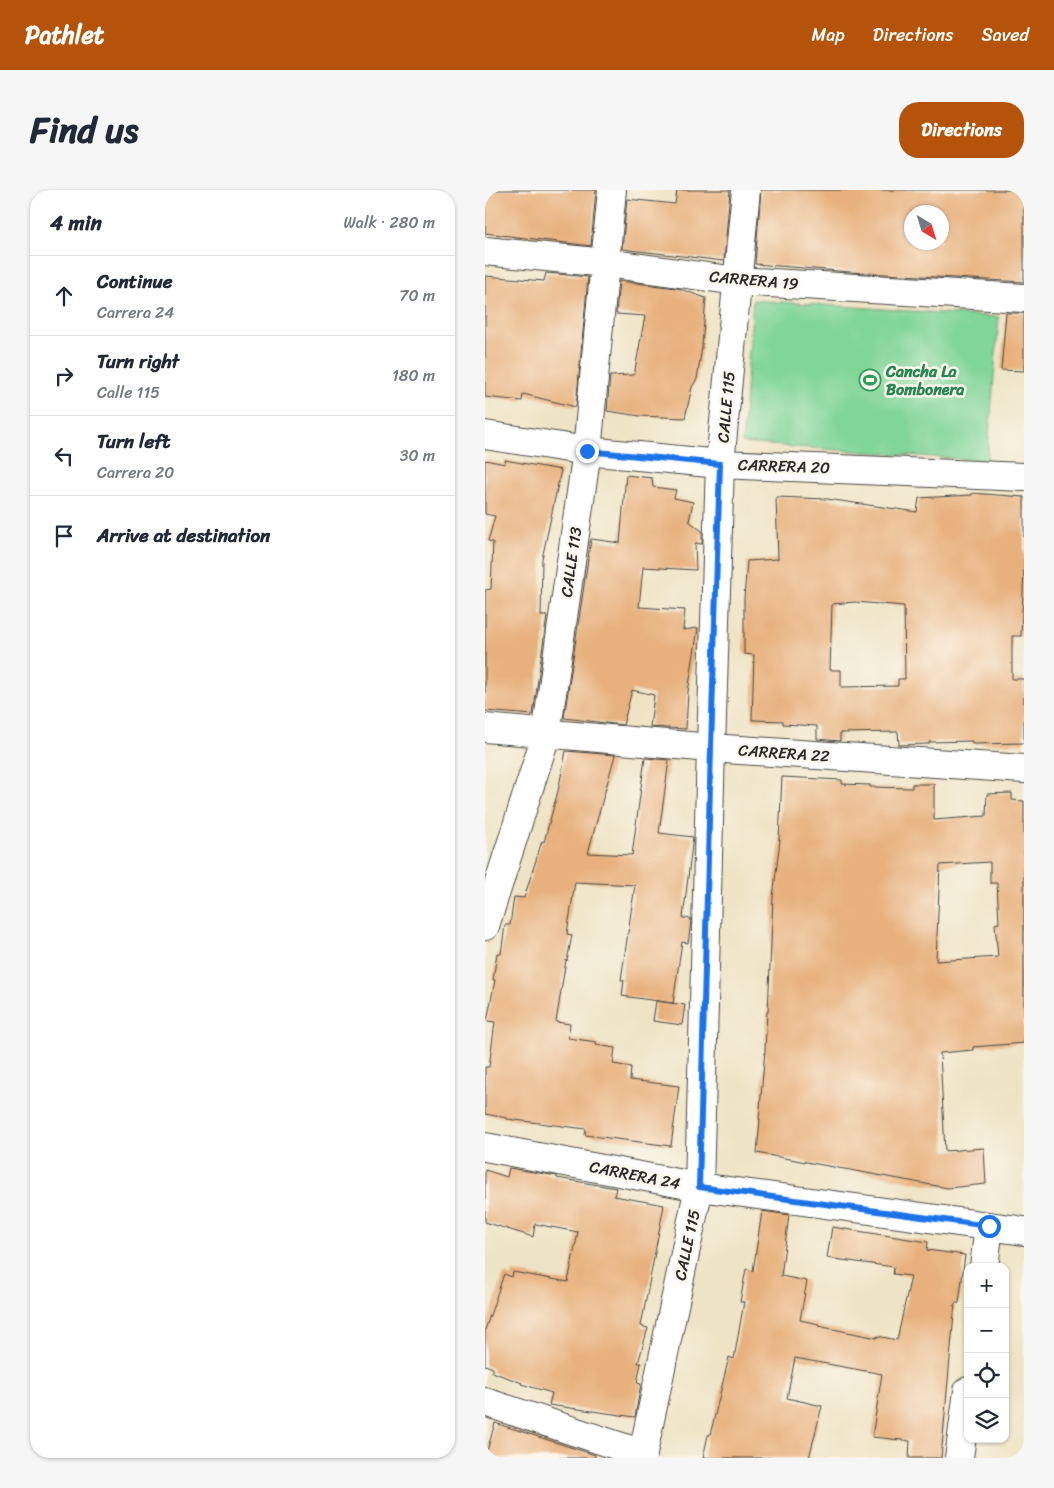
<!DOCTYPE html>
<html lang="en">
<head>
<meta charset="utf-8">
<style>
	body { margin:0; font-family:Sriracha,sans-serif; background:#f6f6f7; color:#1f2937 }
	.controls { position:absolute; right:15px; bottom:15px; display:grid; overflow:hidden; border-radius:10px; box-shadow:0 1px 4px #0004 }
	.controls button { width:45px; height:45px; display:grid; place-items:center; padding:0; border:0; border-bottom:1px solid #e0e1e3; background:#fff; color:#1f2937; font:25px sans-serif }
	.compass { position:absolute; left:419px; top:15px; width:45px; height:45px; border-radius:50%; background:#fff; box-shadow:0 1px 4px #0004; rotate:142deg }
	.stop { position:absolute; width:15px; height:15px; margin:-11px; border:4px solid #1a73e8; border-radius:50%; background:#fff }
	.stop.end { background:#1a73e8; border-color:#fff; box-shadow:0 1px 5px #0008 }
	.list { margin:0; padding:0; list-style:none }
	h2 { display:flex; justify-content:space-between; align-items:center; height:65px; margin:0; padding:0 20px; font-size:21px }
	h2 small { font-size:16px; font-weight:400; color:#747a83 }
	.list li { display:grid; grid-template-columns:32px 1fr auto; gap:15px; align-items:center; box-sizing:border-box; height:80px; padding:0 20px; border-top:1px solid #e0e1e3 }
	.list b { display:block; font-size:19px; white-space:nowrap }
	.list p { margin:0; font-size:16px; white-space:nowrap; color:#747a83 }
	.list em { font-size:16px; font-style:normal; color:#747a83 }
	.icon { flex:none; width:28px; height:28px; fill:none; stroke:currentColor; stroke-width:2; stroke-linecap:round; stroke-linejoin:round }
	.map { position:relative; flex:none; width:539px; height:1268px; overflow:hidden; border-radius:20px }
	header { display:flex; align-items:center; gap:30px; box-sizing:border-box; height:70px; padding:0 25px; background:#b45309; color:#fff }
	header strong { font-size:24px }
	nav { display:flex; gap:28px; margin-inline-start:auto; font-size:18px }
	.intro { display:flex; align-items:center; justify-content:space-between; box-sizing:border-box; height:120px; padding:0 30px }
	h1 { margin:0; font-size:35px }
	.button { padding:12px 22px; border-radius:20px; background:#b45309; color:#fff; font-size:18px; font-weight:700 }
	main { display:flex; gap:30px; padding:0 30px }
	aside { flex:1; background:#fff; border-radius:20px; box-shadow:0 1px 4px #0004 }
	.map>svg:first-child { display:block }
</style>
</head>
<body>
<header>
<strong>Pathlet</strong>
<nav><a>Map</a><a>Directions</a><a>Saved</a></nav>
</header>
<div class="intro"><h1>Find us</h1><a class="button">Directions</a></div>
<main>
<aside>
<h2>4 min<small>Walk · 280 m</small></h2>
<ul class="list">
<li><svg class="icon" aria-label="ahead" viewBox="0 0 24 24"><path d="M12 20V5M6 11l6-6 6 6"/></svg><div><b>Continue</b><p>Carrera 24</p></div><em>70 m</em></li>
<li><svg class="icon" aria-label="right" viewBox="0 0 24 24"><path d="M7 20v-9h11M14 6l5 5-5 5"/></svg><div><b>Turn right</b><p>Calle 115</p></div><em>180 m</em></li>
<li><svg class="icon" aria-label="left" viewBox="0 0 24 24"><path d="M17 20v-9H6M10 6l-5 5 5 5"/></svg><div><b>Turn left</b><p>Carrera 20</p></div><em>30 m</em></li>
<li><svg class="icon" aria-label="arrive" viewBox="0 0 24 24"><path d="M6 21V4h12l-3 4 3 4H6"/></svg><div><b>Arrive at destination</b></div></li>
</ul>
</aside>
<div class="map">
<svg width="539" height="1268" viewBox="0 0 539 1268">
	<rect width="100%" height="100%" fill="#fbf7ec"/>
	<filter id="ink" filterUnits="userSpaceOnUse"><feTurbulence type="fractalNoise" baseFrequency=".02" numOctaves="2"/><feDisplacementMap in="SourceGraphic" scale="10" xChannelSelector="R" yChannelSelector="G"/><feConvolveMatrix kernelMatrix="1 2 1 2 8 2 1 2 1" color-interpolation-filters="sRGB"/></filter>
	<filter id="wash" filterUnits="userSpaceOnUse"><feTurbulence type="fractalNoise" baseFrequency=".0096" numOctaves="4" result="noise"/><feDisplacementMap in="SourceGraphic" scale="20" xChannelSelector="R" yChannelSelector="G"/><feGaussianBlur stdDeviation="1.12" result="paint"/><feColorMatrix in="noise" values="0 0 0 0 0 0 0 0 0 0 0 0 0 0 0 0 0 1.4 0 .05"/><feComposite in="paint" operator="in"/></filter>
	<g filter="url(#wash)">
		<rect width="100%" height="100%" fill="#eee3c4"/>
		<path fill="#80d598" stroke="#568062" d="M268,110L514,127L502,271L257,253Z"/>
		<g id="blocks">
			<path fill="#e7b07b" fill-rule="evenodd" d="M0,0H111L106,56L0,43Z
				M192,0H245L239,71L137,59L142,9L190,14Z
				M276,0H539V92L365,82L270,74ZM426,22H456V52H426Z
				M61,83L103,87L91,217L38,204L37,211L0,207V86L59,91Z
				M134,91L192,98L221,108L217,157L212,189L207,197L200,228L155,226L122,221L125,186L149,185L160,126L131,124Z
				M521,123H539V181L516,180Z
				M0,270L20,274V270L76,280L57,369L56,426H62L48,525L0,521V400L6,399L8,352L3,351L10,326L0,324Z
				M141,285L167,288L168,297L191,300L189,308L208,312L204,331L217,341V354L210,353L211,380L158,377L154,417L200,420L198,440L213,438L203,502L201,539L165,537L169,505L147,500L138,535L79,528L106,349L135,353Z
				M487,303L539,307V379L536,446H527V489H539V553L487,554V551L444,552V554L414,555L413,542L355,543V551L332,549V536L298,534V531L267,530L269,465L259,464V409L262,371L293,369L291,307L342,309L432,322L434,308L487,305ZM370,412L419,416L420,489H413V496L356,497V480H345L347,414Z
				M81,561L130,565L103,663L147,665L160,568L184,570L174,643L208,647L198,728L206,729L205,739L203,753L197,752L188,813L137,806L139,790H136L150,695L90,692L82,744L87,745L82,771L81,770L71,832L85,834L83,848L112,852L111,855L130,858L128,874L146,877L145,890L194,896L186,956L100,945L101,939L22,929V928L0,924V877H4L10,832L2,831L10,790H8L12,763L16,764L20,735H25L29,707L39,708L57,651L59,652L73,601Z
				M297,587L357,590V594L385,595V597L427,598V594H449V630L501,626L502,604L527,603V610L539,611V853L488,857V860L455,863L460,961L499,958L501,994L463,998L272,963L275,929H274L280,860L282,822H283L288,707L295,650H294ZM505,672V693H512L514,733L510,734L513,767L451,771L455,675Z
				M171,811L200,815L197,835L168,831Z
				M24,978L72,986V988L131,998L129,1006L179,1015L156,1136L163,1138L153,1173H156L152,1193L156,1194L150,1227L64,1215L67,1203L36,1194L37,1193L7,1182L8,1178L0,1175V1140L19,1084L27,1087L28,1082L83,1092L93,1042L50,1034L48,1047L0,1032V980L22,987Z
				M277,1021L304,1025L296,1086L322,1091L315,1130L334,1134L333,1136L392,1148V1146L412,1150L426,1086L408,1084L409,1077L342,1068L347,1037L443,1052L442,1060L480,1065L474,1113H470L456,1268H424L425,1251L387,1247L397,1184L310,1168L302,1208L337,1216L324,1268H218L223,1245H225L244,1167L249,1169L259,1112H255L261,1079L268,1081Z
				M10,1233L110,1265V1268H0Z"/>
		</g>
	</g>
	<g filter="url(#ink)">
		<use href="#blocks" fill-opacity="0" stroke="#484742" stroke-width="1"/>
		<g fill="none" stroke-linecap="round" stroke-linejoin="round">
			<g stroke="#484742" stroke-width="30">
				<path id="minor" d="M0,61L121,73L252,91L539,108
					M0,245L102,261L235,274L539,287
					M0,538L226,558L539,579
					M0,736L61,545L102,261L127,0
					M0,957L214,997L539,1041
					M499,1077L504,1036
					M0,1212L158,1264
					M157,1268L214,997L226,558L235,274L261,0
					M474,1268L483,1201"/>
			</g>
			<use href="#minor" stroke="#fff" stroke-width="28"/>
		</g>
	</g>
	<g fill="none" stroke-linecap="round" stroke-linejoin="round" filter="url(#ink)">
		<path stroke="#1a73e8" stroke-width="6" d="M102,261L235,274L226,558L214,997L504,1036"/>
	</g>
	<defs>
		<g id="stadium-ring" transform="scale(1.125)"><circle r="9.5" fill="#fbf7ec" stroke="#2e9e5b" stroke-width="1.5"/><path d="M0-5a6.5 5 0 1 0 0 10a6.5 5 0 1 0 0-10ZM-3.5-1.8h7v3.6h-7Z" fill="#2e9e5b"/></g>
	</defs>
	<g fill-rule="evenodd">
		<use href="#stadium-ring" x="385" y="190"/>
	</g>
	<g text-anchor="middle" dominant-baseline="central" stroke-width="5" stroke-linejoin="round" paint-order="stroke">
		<g font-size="16" fill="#2b2b2b" stroke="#fbf7ec">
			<text transform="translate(269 90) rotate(5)">CARRERA 19</text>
			<text transform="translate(241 217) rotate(-85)">CALLE 115</text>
			<text transform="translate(299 276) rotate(2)">CARRERA 20</text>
			<text transform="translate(86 372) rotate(-82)">CALLE 113</text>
			<text transform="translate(299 563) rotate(4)">CARRERA 22</text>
			<text transform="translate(150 985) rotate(11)">CARRERA 24</text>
			<text transform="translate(202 1055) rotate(-78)">CALLE 115</text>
		</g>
		<g font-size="16" font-weight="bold" fill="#27864d" stroke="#fbf7ec" text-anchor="start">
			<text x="401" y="181">Cancha La<tspan x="401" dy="18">Bombonera</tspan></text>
		</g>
	</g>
</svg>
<div class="controls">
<button>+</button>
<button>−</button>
<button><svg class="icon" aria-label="locate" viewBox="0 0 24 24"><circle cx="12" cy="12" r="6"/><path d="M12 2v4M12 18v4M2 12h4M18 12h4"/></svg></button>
<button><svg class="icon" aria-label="layers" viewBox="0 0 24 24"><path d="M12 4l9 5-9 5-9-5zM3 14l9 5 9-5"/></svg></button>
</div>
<svg class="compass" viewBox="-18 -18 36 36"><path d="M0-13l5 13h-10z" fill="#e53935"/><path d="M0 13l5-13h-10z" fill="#747a83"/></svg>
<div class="stop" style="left:504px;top:1036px"></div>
<div class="stop end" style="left:102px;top:261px"></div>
</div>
</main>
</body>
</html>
